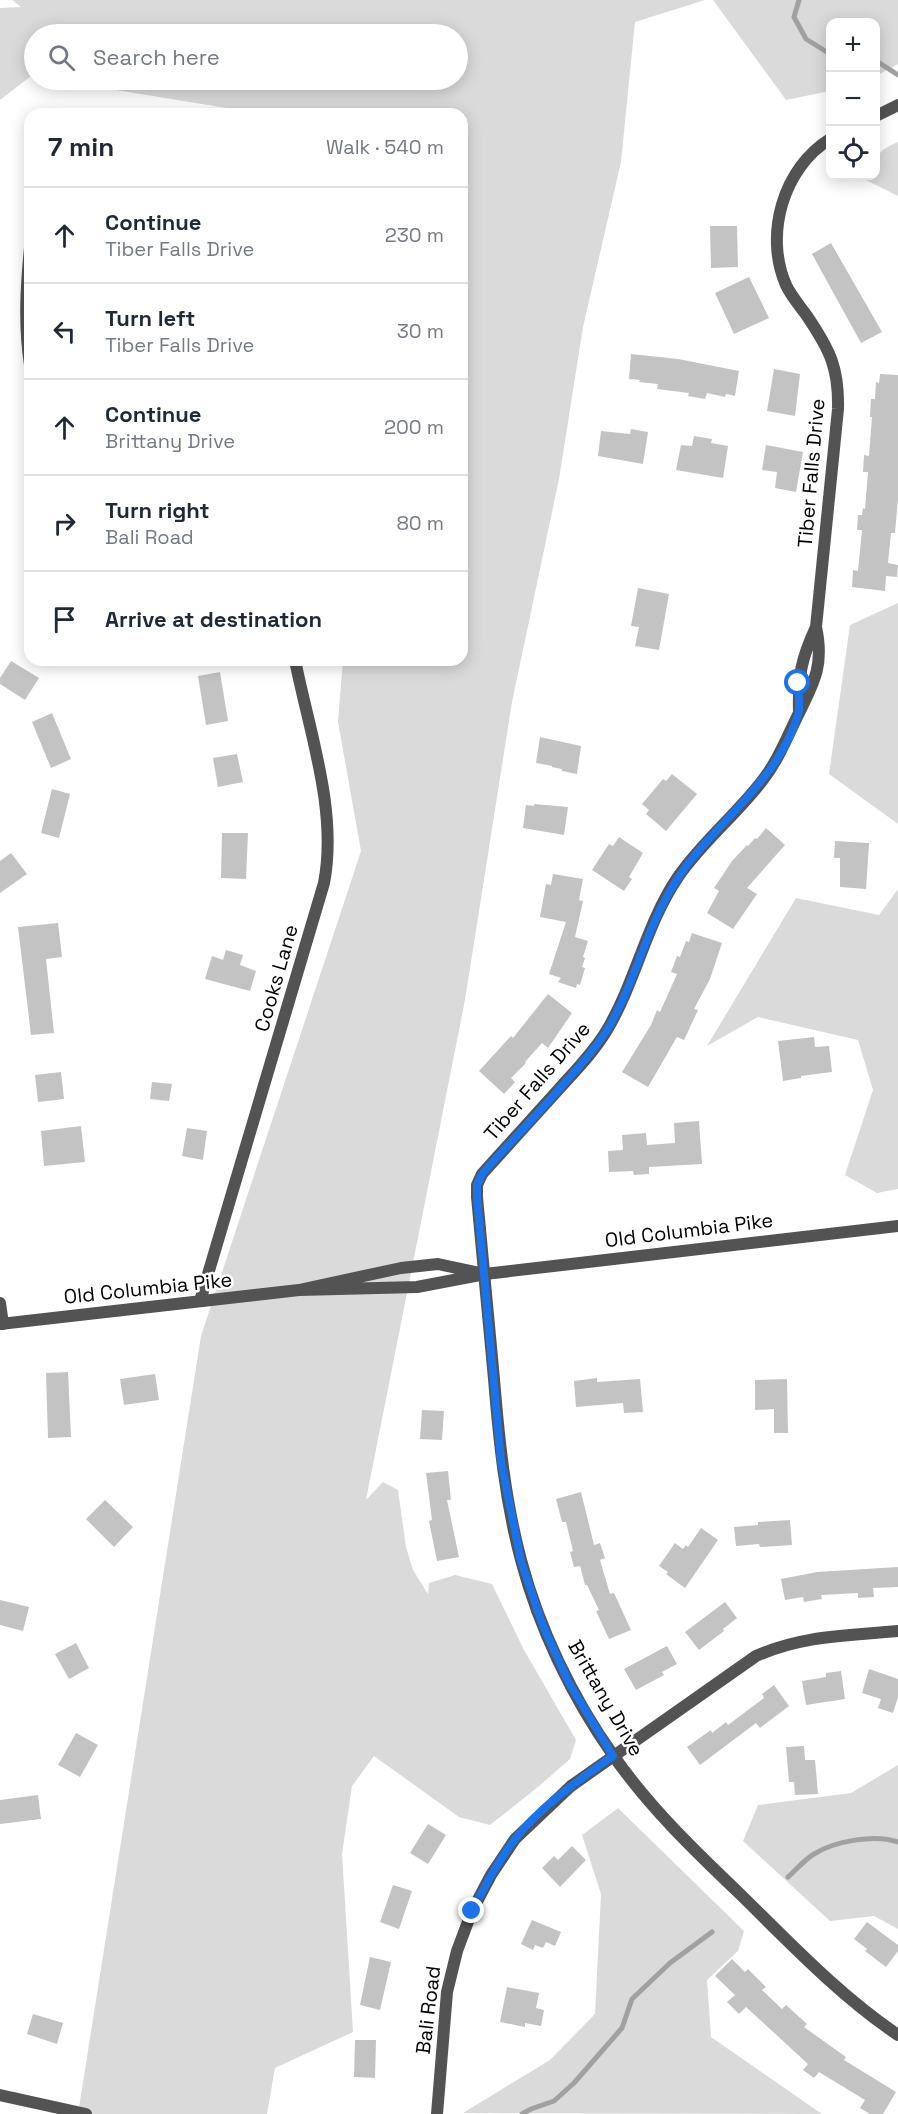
<!DOCTYPE html>
<html lang="en">
<head>
<meta charset="utf-8">
<style>
	body { margin:0; font-family:"Space Grotesk",sans-serif; background:#f6f6f7; color:#1f2937 }
	.controls { position:absolute; right:18px; top:18px; display:grid; overflow:hidden; border-radius:12px; box-shadow:0 3px 15px #0003 }
	.controls button { width:54px; height:54px; display:grid; place-items:center; padding:0; border:0; border-bottom:2px solid #e0e1e3; background:#fff; color:#1f2937; font:30px sans-serif }
	.stop { position:absolute; width:18px; height:18px; margin:-14px; border:4px solid #1a73e8; border-radius:50%; background:#fff }
	.stop.end { background:#1a73e8; border-color:#fff; box-shadow:0 2px 6px #0008 }
	.list { margin:0; padding:0; list-style:none }
	h2 { display:flex; justify-content:space-between; align-items:center; height:78px; margin:0; padding:0 24px; font-size:26px }
	h2 small { font-size:20px; font-weight:400; color:#747a83 }
	.list li { display:grid; grid-template-columns:39px 1fr auto; gap:18px; align-items:center; box-sizing:border-box; height:96px; padding:0 24px; border-top:2px solid #e0e1e3 }
	.list b { display:block; font-size:22px; white-space:nowrap }
	.list p { margin:0; font-size:20px; white-space:nowrap; color:#747a83 }
	.list em { font-size:20px; font-style:normal; color:#747a83 }
	.icon { flex:none; width:33px; height:33px; fill:none; stroke:currentColor; stroke-width:2; stroke-linecap:round; stroke-linejoin:round }
	.map { position:relative; flex:none; width:898px; height:2114px; overflow:hidden }
	.search { position:absolute; background:#fff; box-shadow:0 3px 15px #0003; left:24px; top:24px; width:444px; height:66px; display:flex; align-items:center; gap:15px; box-sizing:border-box; padding:0 21px; border-radius:33px; color:#747a83; font-size:22px }
	.panel { position:absolute; background:#fff; box-shadow:0 3px 15px #0003; left:24px; top:108px; width:444px; height:558px; border-radius:18px }
	.map>svg:first-child { display:block }
</style>
</head>
<body>
<div class="map">
<svg width="898" height="2114" viewBox="0 0 898 2114">
	<rect width="100%" height="100%" fill="#fff"/>
	<path fill="#dadada" d="M12,0H705L635,22L621,162L583,327L559,479L512,702L465,1000L366,1500L383,1482L398,1490L406,1547L413,1570L428,1594L429,1583L455,1575L492,1584L524,1650L576,1740L570,1759L538,1787L490,1825L459,1817L374,1756L352,1786L342,1854L353,2032L275,2068L267,2114H78L201,1336L361,851L338,722L343,660H462V114H264L54,80H458V34H34V76H31L0,100V8L21,7Z
		M713,0H898V64L876,76V22H830V91L786,100Z
		M898,142V196L862,178L863,176H876C876,153 878,151 898,142Z
		M898,603V824L829,774L850,625Z
		M898,889V1189L877,1193L845,1175L873,1090L858,1040L758,1017L707,1046L796,898L879,915Z
		M898,1765V1929L874,1916L830,1921L743,1841L758,1805L851,1793Z
		M618,1808L744,1931L738,1951L707,1980L711,2037L822,2114L463,2113L550,2060L595,2014L601,1894L582,1835Z"/>
	<g fill="none" stroke-linecap="round" stroke-linejoin="round">
		<path stroke="#a1a1a1" stroke-width="5" d="M799,0L794,17L806,39L830,54
			M876,62H878L898,75
			M788,1877C796,1870 804,1860 814,1854C835,1841 874,1834 898,1842
			M522,2114L531,2109L554,2101L574,2083L622,2028L632,1999L670,1963L712,1932"/>
	</g>
	<path fill="#c3c3c3" d="M710,226H737L738,267L711,268Z
		M831,243L882,332L861,343L812,254Z
		M749,277L769,318L734,334L715,293Z
		M631,354L678,359L739,371L735,396L726,394L725,397L707,393L705,399L688,396L689,393L657,389L658,384L639,382L640,380L629,379Z
		M774,369L800,374L795,416L767,411Z
		M880,374L898,375V498L895,533H891L888,563L898,565L897,577L886,576L885,591L852,587L853,570L858,571L862,530H857L858,515H862L863,508L865,509L868,472H863L864,455L869,456L872,417H870L871,399H875L876,382L879,383Z
		M631,429L648,432L643,464L598,456L601,431L630,434Z
		M694,436L712,439L711,443L728,446L723,478L676,470L681,445L692,446Z
		M766,445L803,452L796,492L775,488L777,472L762,470Z
		M638,588L669,594L659,650L635,646L639,627L631,626Z
		M11,661L39,678L25,700L0,684V678Z
		M220,672L228,721L206,725L198,676Z
		M52,713L71,759L51,768L32,722Z
		M540,737L581,746L577,774L562,771V769L552,767V766L536,763Z
		M237,754L243,782L218,787L213,758Z
		M672,774L697,794L666,831L646,814L649,810L642,804L663,779L666,781Z
		M52,789L70,794L59,838L41,833Z
		M534,804L568,807L564,835L523,828L526,805L534,806Z
		M766,828L785,845L747,888L757,894L733,929L707,913L719,891L714,888L732,861L747,845L748,846L755,838L757,839Z
		M222,833H248L246,879L221,878Z
		M619,837L643,853L629,877L632,879L624,891L592,870L609,844L613,846Z
		M835,841L869,843L866,889L840,887V858H834Z
		M11,853L27,874L0,893V861Z
		M553,874L583,879L579,900L583,901L575,937L588,941L583,957L585,958L582,967L585,968L580,985L577,984L576,988L558,982L561,978L549,974L566,922L540,917L546,884L551,885Z
		M58,923L62,957L46,959L54,1033L31,1035L18,927Z
		M692,933L722,943L710,979L694,1009L698,1010L684,1040L677,1037L648,1087L622,1072L651,1025L657,1010L660,1012L677,974L671,972L677,956L680,957L686,941L689,942Z
		M226,950L243,955L240,965L256,971L250,991L205,979L212,956L223,960Z
		M548,994L572,1013L548,1048L542,1043L525,1062L526,1063L511,1078L515,1082L504,1094L479,1071L511,1036L513,1038Z
		M814,1037L815,1047L829,1046L832,1072L801,1076V1078L783,1081L778,1041Z
		M61,1072L64,1099L38,1102L35,1075Z
		M152,1082L172,1084L169,1101L150,1099Z
		M699,1121L702,1164L649,1167V1174L634,1175L633,1171L609,1172L608,1151L623,1150L622,1135L646,1133L647,1145L675,1143L674,1123Z
		M81,1126L85,1162L44,1166L41,1131Z
		M187,1128L207,1131L203,1160L182,1156Z
		M68,1372L71,1437L48,1438L46,1373Z
		M155,1374L159,1400L124,1405L120,1379Z
		M597,1378V1382L640,1379L643,1412L624,1413L623,1403L576,1407L574,1381Z
		M787,1379L788,1433H774V1409L755,1410V1380Z
		M422,1410L444,1411L442,1440L420,1439Z
		M448,1471L451,1500H447L459,1557L437,1561L429,1521L432,1520L426,1473Z
		M581,1492L594,1545L600,1543L605,1558L600,1560L610,1594L614,1593L631,1630L609,1639L596,1611L599,1610L587,1585H585L580,1566L574,1567L570,1552L573,1551L566,1522H562L556,1499Z
		M105,1500L133,1527L114,1547L86,1519Z
		M790,1520L792,1545L760,1547L759,1544L736,1546L734,1527L758,1525V1522Z
		M701,1528L718,1540L685,1588L666,1574L668,1572L659,1566L675,1543L683,1549L686,1545L688,1547Z
		M898,1567V1587L873,1588L874,1597L858,1598V1593L821,1595L822,1599L804,1602L803,1597L785,1600L781,1579L817,1572Z
		M0,1600L29,1607L23,1631L0,1625Z
		M725,1602L737,1618L723,1629L724,1631L699,1650L685,1632Z
		M76,1643L89,1668L69,1679L55,1654Z
		M667,1646L677,1664L662,1672L664,1675L636,1690L624,1669Z
		M869,1669L898,1679V1697L893,1713L878,1708L881,1699L862,1693Z
		M841,1671L845,1699L806,1705L802,1681L826,1677V1673Z
		M774,1685L789,1706L760,1728L756,1723L700,1765L687,1747L711,1730L712,1733L726,1722L728,1725L764,1698L762,1694Z
		M76,1733L98,1745L80,1777L58,1765Z
		M804,1746L805,1760H815L818,1794L795,1795L794,1782H789L786,1747Z
		M38,1795L41,1819L0,1824V1800Z
		M428,1824L446,1835L428,1864L410,1853Z
		M572,1846L586,1860L560,1887L542,1868L554,1856L558,1860Z
		M393,1885L412,1891L399,1929L380,1922Z
		M532,1920L561,1932L555,1946L546,1942L543,1948L535,1945L533,1950L521,1944Z
		M867,1922L898,1945V1951L886,1967L865,1951L867,1949L854,1939Z
		M370,1957L391,1962L380,2010L360,2005Z
		M732,1959L745,1972L748,1969L766,1987L762,1990L782,2009L786,2005L807,2024L804,2027L846,2057L844,2060L896,2092L883,2114H870L860,2108L865,2100L819,2072L814,2078L803,2070L808,2064L746,2007L739,2014L727,2002L735,1995L715,1976Z
		M507,1987L539,1993L536,2008L544,2010L541,2026L525,2023V2027L500,2022Z
		M33,2014L63,2023L57,2044L27,2034Z
		M355,2040H376L375,2078L354,2077Z"/>
	<g fill="none" stroke-linecap="round" stroke-linejoin="round">
		<path stroke="#535353" stroke-width="12" d="M876,116L898,105
			M830,139C783,168 764,235 786,285C791,296 800,306 807,316C830,350 839,368 838,409L816,627C824,664 815,681 799,713C787,737 778,761 762,781C736,815 702,842 678,877C646,924 636,981 607,1030C594,1052 575,1071 558,1090C533,1118 507,1146 482,1174L477,1185V1197C483,1258 488,1318 494,1379C499,1440 505,1500 521,1560C539,1628 572,1697 613,1755C649,1807 695,1851 740,1894C790,1943 839,1995 898,2035
			M30,248C26,288 24,326 30,365
			M799,712C798,676 801,659 816,627
			M200,1301L324,883C338,811 309,731 295,660
			M0,1303L3,1324
			M0,2095L86,2114
			M437,2114L447,1992L457,1951L472,1911L491,1875L515,1839L571,1786L756,1656C803,1635 847,1636 898,1631"/>
		<path stroke="#535353" stroke-width="12" d="M485,1274L898,1226
			M0,1324L299,1290L417,1287L485,1274L438,1264L401,1268L299,1290"/>
	</g>
	<g fill="none" stroke-linecap="round" stroke-linejoin="round">
		<path stroke="#1a73e8" stroke-width="8" d="M472,1911C485,1886 498,1861 515,1839C541,1806 579,1780 613,1756L569,1683L543,1626L521,1561L501,1461L477,1197V1185L482,1174C506,1147 531,1121 555,1094C573,1073 592,1054 607,1030C636,982 646,926 678,878C715,822 777,783 798,715C801,706 798,693 798,683"/>
	</g>
	<g text-anchor="middle" dominant-baseline="central" stroke-width="5" stroke-linejoin="round" paint-order="stroke">
		<g font-size="20" fill="#000" stroke="#fff">
			<text transform="translate(811 473) rotate(-85)">Tiber Falls Drive</text>
			<text transform="translate(276 978) rotate(-74)">Cooks Lane</text>
			<text transform="translate(537 1081) rotate(-49)">Tiber Falls Drive</text>
			<text transform="translate(689 1230) rotate(-7)">Old Columbia Pike</text>
			<text transform="translate(148 1288) rotate(-6)">Old Columbia Pike</text>
			<text transform="translate(606 1698) rotate(60)">Brittany Drive</text>
			<text transform="translate(428 2010) rotate(-83)">Bali Road</text>
		</g>
	</g>
</svg>
<div class="controls">
<button>+</button>
<button>−</button>
<button><svg class="icon" aria-label="locate" viewBox="0 0 24 24"><circle cx="12" cy="12" r="6"/><path d="M12 2v4M12 18v4M2 12h4M18 12h4"/></svg></button>
</div>
<div class="stop" style="left:798px;top:683px"></div>
<div class="stop end" style="left:472px;top:1911px"></div>
<div class="search"><svg class="icon" aria-label="search" viewBox="0 0 24 24"><circle cx="10" cy="10" r="6"/><path d="M15 15l6 6"/></svg>Search here</div>
<section class="panel">
<h2>7 min<small>Walk · 540 m</small></h2>
<ul class="list">
<li><svg class="icon" aria-label="ahead" viewBox="0 0 24 24"><path d="M12 20V5M6 11l6-6 6 6"/></svg><div><b>Continue</b><p>Tiber Falls Drive</p></div><em>230 m</em></li>
<li><svg class="icon" aria-label="left" viewBox="0 0 24 24"><path d="M17 20v-9H6M10 6l-5 5 5 5"/></svg><div><b>Turn left</b><p>Tiber Falls Drive</p></div><em>30 m</em></li>
<li><svg class="icon" aria-label="ahead" viewBox="0 0 24 24"><path d="M12 20V5M6 11l6-6 6 6"/></svg><div><b>Continue</b><p>Brittany Drive</p></div><em>200 m</em></li>
<li><svg class="icon" aria-label="right" viewBox="0 0 24 24"><path d="M7 20v-9h11M14 6l5 5-5 5"/></svg><div><b>Turn right</b><p>Bali Road</p></div><em>80 m</em></li>
<li><svg class="icon" aria-label="arrive" viewBox="0 0 24 24"><path d="M6 21V4h12l-3 4 3 4H6"/></svg><div><b>Arrive at destination</b></div></li>
</ul>
</section>
</div>
</body>
</html>
